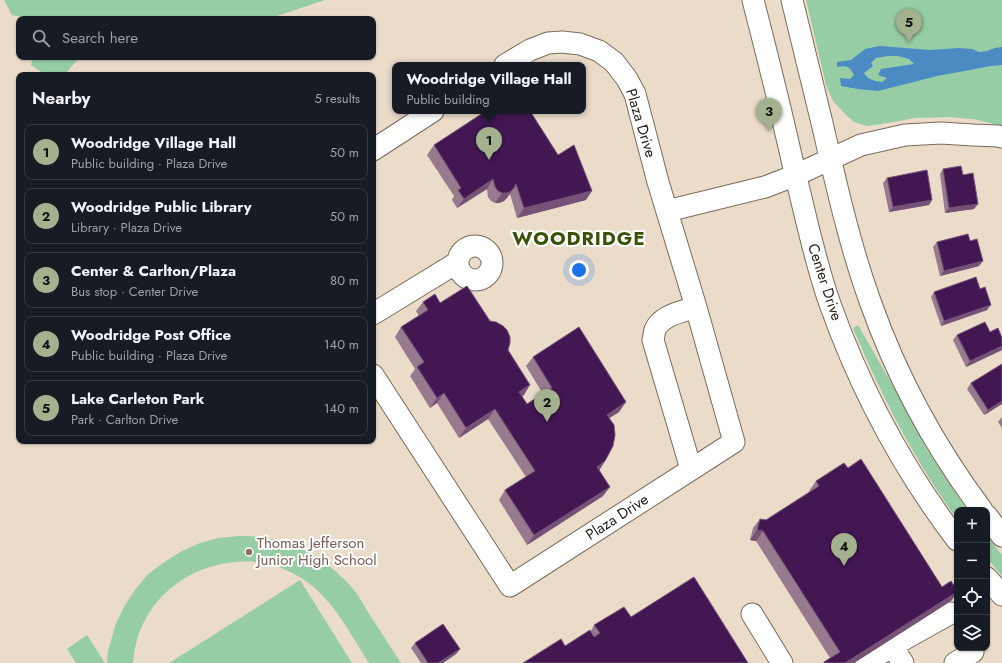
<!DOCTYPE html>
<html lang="en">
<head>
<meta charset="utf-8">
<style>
	body { margin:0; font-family:Jost,sans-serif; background:#242831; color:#f1f3f6 }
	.controls { position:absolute; right:12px; bottom:12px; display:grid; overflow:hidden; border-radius:8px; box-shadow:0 1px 3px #0004 }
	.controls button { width:36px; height:36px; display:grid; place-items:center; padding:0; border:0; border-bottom:1px solid #363941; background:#171b24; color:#f1f3f6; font:20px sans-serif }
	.you { position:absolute; left:579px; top:270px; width:14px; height:14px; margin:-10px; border:3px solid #fff; border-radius:50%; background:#1a73e8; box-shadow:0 0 0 6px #1a73e833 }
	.badge { display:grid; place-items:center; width:26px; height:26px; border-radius:50%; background:#a3b18f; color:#111; font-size:13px; font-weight:700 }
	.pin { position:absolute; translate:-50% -33px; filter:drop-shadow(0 1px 2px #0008) }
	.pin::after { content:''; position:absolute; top:21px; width:14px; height:12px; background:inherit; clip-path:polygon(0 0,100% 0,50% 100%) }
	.popup { position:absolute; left:392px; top:62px; width:194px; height:52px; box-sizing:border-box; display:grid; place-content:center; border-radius:8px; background:#171b24; filter:drop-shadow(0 1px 3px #0005); font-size:13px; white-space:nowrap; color:#9ea1a6 }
	.popup b { font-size:15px; color:#f1f3f6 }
	.popup::after { content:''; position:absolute; left:50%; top:100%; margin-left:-8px; border:8px solid transparent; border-top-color:#171b24 }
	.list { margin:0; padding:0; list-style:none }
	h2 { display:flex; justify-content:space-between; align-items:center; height:52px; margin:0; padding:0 16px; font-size:17px }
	h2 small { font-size:13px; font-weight:400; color:#9ea1a6 }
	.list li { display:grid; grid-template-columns:26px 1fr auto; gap:12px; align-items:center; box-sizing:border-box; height:56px; margin:0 8px 8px; padding:0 8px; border:1px solid #363941; border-radius:8px }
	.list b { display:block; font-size:15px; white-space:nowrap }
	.list p { margin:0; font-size:13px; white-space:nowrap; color:#9ea1a6 }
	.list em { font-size:13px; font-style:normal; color:#9ea1a6 }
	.icon { flex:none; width:22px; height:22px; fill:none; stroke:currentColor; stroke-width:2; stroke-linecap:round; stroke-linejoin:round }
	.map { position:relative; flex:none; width:1002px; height:663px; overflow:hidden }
	.search { position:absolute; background:#171b24; box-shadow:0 1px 3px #0004; left:16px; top:16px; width:360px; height:44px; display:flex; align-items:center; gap:10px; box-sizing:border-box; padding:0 14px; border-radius:8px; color:#9ea1a6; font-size:15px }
	.panel { position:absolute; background:#171b24; box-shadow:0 1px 3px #0004; left:16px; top:72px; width:360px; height:372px; border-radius:8px }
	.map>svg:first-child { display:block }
</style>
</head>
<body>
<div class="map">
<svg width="1002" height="663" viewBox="0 0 1002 663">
	<rect width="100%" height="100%" fill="#ebdcca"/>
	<path fill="#97cda5" d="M4,0H325L268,19H29L12,15Z
		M806,0H1002V126L973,119L949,117L916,118L882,124L867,126L854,122L844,113L833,101L826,85Z
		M33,57H80L64,75H45L31,65Z
		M858,325L904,405L926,448L946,479L967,510H957V519C914,460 881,395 853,328Z
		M239,536C246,536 253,536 260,537C297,542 331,562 354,590C360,597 364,606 369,614C380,630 390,647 401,663H369C351,635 334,601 307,582C296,574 282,567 269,564C221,554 168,576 145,620C138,633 134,648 133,663H107L108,651L116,623L125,605L135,590L147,575L163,563L180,552L200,543L218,538Z
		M987,536L1002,555V576L987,558Z
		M300,580L352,663H169Z
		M87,635L105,663H76L67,649Z"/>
	<path fill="#4b8ac3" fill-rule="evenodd" d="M880,46L930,50L959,48L972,49L979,52L987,51L995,48L1002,47V65L991,66L937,76L878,91L858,89L841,86L840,78L850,79L854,75C850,66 846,65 837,67V62L851,60L865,49ZM888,56H898L909,59L914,64L881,69L878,75L887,78L882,82C875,81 868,80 864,73L873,66L871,63L876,58Z"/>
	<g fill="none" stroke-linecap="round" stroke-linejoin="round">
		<g stroke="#796b5c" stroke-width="23">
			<path id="minor" d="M753,0C768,58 782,115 795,173C806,217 815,262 830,304C860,388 903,469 957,540
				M792,0C802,41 812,82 822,123C836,183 849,243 870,301C896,375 935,447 982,510
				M373,150L433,111
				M667,211L765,187L796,175L861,145L905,135L941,133L973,135L998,136L1002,137
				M458 263a17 17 0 1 1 34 0a17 17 0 1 1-34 0Z
				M373,314L458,262
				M373,375L510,586L734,442L696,307L658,182L635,94L627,79L614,62L599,51L580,44L562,42L548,43L530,50L505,65
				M691,469L653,340C654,337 654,333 655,330C661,315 682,312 696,307
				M987,516L1002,536
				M987,578L1002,595
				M752,614L782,663
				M866,663L892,646
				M903,663L892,646L951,613
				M955,663L973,652"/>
		</g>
		<use href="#minor" stroke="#fff" stroke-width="21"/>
	</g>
	<path fill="#977a8e" d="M434,145L586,200L517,218L510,194L504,201L499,203H495L491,201L488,197L487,189L457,208L452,200L454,196L427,155Z
		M943,169L963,175L974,209L945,213L940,174Z
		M887,178L932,200L929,205L889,212L883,183Z
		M970,241L979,266L940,276L933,247L937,242Z
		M934,292L987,310L941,326L931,297Z
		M423,302L440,303L508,350L524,395L522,396L527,404L543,394L526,366L533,357L619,412L609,418L605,461L599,470L603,496L527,545L499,500L505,490L526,477L488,419L459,438L437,403L430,408L410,376L415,369L395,337L401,327L419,316L416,311Z
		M990,332L1002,350L966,367L953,340L957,335Z
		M971,383L1002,404L984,415L967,389Z
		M1002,417V428L998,422Z
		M848,468L942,587L957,590V593L951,601L854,663H823L830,658L756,541L750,540L753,528L760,519L766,520L810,492L809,491L816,481Z
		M631,617L748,663L565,646L591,631L594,625Z
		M415,643L460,649L456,654L443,663H421L411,648Z"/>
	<path fill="#755276" d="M493,179L487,189L457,208L464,199Z
		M514,188L507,198L504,201L499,203H495L502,193Z
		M592,191L586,200L517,218L524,208Z
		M932,200L929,205L889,212L893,207Z
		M978,204L974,209L945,213L949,208Z
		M983,261L979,266L940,276L944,271Z
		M991,305L987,310L941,326L944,321Z
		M1002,346V350L966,367L970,361Z
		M530,385L524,395L513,401L519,392Z
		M444,393L437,403L430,408L437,398Z
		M1002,401V404L984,415L988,410Z
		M626,402L619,412L600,424L607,415Z
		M495,409L488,419L459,438L466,428Z
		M605,461L599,471L597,467Z
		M610,487L603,496L527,545L534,535Z
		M757,530L763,531L756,541L750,540Z
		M957,592L951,601L854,663H845Z
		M460,649L456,654L443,663H438Z"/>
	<path fill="#431752" stroke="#755276" d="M486,111H530L558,155L574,145L592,191L524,208L516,184L514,188L510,192L506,193H502L498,191L495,187L493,179L464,199L458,190L461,188L434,145Z
		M961,166L963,175L973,173L978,204L949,208L943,169Z
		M927,170L932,200L893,207L887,178Z
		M968,234L970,241L977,239L983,261L944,271L937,242Z
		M976,277L980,289L985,287L991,305L944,321L934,292Z
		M467,286L490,321L496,322L503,326L507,330L510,337V343L508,350L530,385L519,392L527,404L552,388L533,357L579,327L626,402L607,415L614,425L615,435L613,446L605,461L597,467L610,487L534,535L505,490L535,471L495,409L466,428L444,393L437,398L417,367L424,362L401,327L428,310L423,302L435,294L440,303Z
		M985,322L990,332L998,328L1002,338V346L970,361L957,335Z
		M1002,364V401L988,410L971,383Z
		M861,459L942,587L951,581L957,590V592L845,663H824V662L840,652L763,531L757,530L760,519L766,520L819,486L816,481L844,463L848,468Z
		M694,577L748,663H523L561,639L565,646L590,630L594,637L600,633L594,625L624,607L631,617Z
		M443,624L460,649L438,663H428L415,643Z"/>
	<circle fill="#8d6e63" stroke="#fff" stroke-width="1.5" cx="249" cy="552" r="4"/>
	<g text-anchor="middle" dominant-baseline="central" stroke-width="4" stroke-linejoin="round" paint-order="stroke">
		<g font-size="15" fill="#26211a" stroke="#fff">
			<text transform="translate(641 123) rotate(73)">Plaza Drive</text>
			<text transform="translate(825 282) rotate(72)">Center Drive</text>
			<text transform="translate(617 517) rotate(-33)">Plaza Drive</text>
		</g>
		<g font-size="15" fill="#785e54" stroke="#fff" text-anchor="start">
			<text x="257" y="543">Thomas Jefferson<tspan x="257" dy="17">Junior High School</tspan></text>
		</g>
		<g font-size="19" font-weight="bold" letter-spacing="1" fill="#395207" stroke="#fff">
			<text x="579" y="238">WOODRIDGE</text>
		</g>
	</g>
</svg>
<div class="controls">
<button>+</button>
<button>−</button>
<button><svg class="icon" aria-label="locate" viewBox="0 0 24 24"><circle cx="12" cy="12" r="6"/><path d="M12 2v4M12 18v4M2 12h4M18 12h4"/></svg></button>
<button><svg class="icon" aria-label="layers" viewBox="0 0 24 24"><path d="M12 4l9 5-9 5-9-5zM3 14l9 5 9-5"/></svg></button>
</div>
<div class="you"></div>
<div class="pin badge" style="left:489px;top:160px">1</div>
<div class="popup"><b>Woodridge Village Hall</b>Public building</div>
<div class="pin badge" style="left:547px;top:422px">2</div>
<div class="pin badge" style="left:769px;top:131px">3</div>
<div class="pin badge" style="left:844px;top:566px">4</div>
<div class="pin badge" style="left:909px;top:42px">5</div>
<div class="search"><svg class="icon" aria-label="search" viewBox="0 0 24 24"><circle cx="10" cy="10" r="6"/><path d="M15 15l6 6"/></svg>Search here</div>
<section class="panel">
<h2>Nearby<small>5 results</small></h2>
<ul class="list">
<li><span class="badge">1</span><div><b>Woodridge Village Hall</b><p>Public building · Plaza Drive</p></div><em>50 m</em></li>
<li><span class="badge">2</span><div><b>Woodridge Public Library</b><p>Library · Plaza Drive</p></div><em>50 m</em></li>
<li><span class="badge">3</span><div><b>Center &amp; Carlton/Plaza</b><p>Bus stop · Center Drive</p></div><em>80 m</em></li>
<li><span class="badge">4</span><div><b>Woodridge Post Office</b><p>Public building · Plaza Drive</p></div><em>140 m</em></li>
<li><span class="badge">5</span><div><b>Lake Carleton Park</b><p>Park · Carlton Drive</p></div><em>140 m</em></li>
</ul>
</section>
</div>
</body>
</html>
